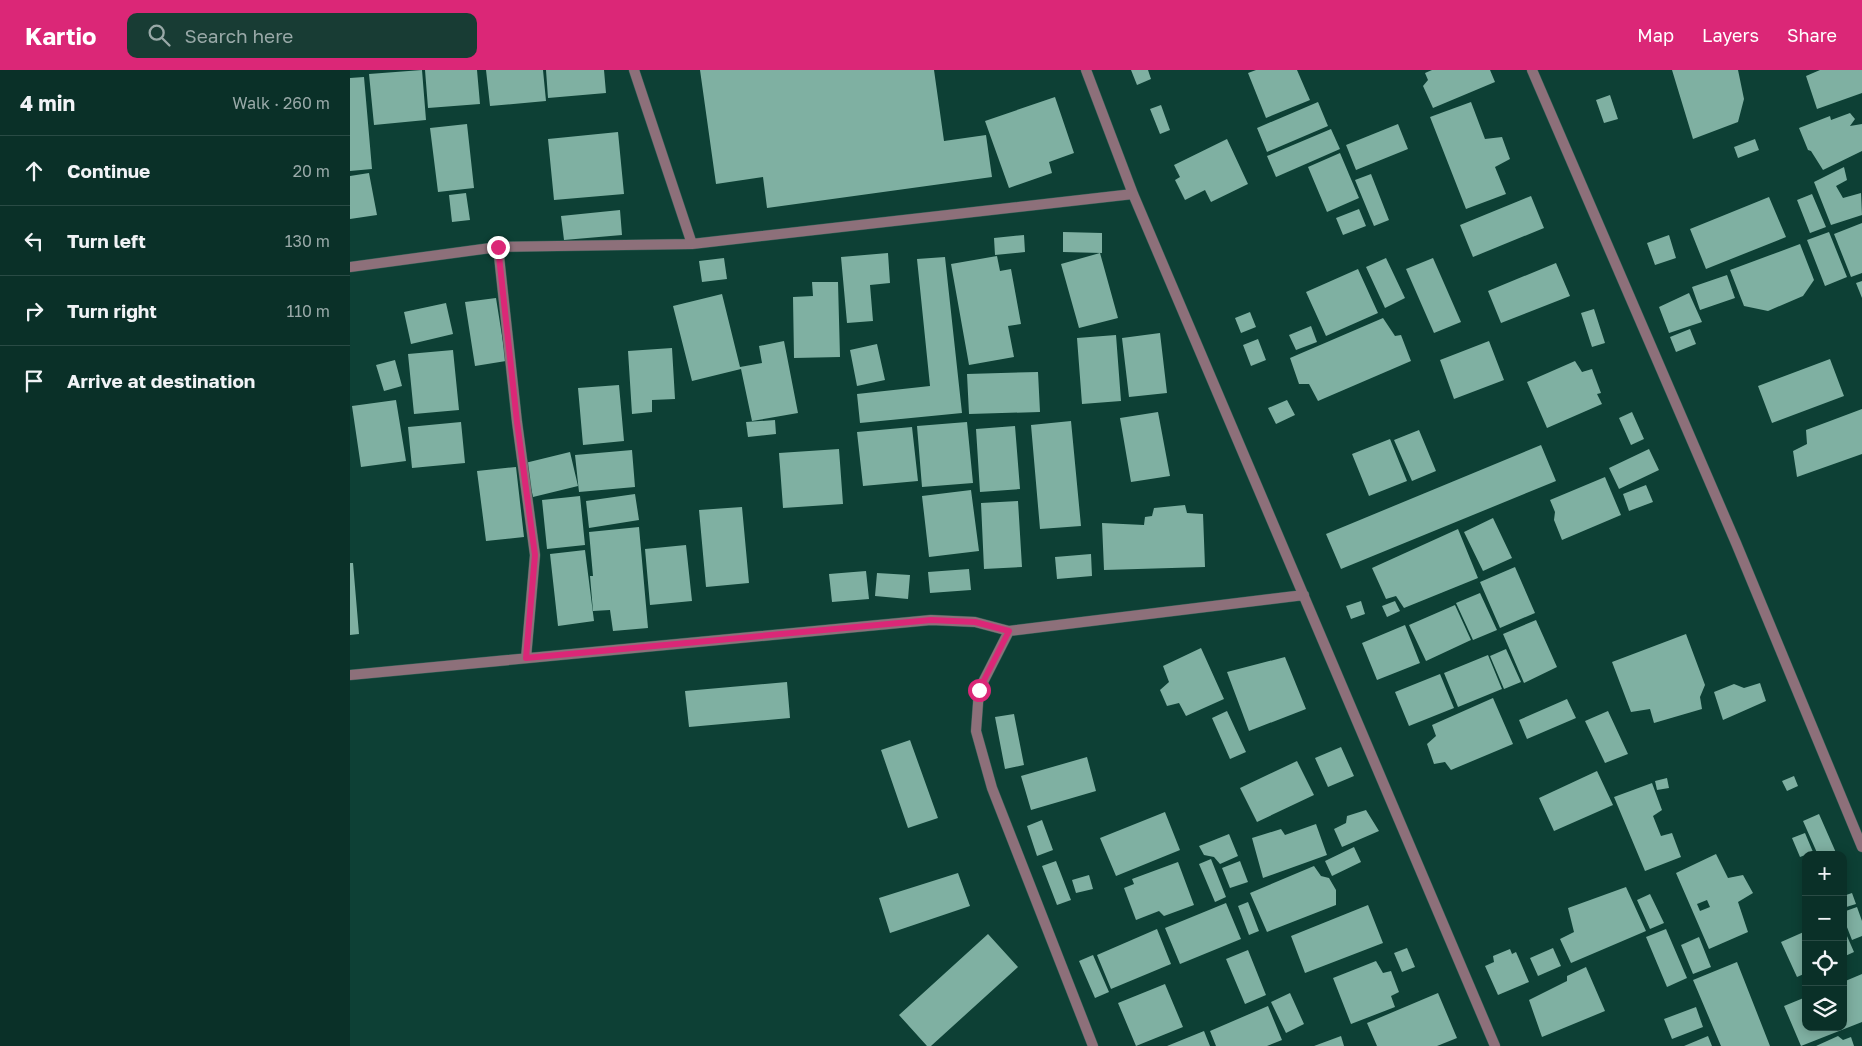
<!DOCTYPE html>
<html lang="en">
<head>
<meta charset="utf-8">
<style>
	body { margin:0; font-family:"Golos Text",sans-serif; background:#183c34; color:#f1f3f6 }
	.controls { position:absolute; right:15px; bottom:15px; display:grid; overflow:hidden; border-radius:10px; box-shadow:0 2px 12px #0003 }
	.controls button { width:45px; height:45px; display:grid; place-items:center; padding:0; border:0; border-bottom:1px solid #2a4b45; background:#0a3028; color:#f1f3f6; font:25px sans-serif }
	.stop { position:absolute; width:15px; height:15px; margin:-11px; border:4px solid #db2777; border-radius:50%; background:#fff }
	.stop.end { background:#db2777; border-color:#fff; box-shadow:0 1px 5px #0008 }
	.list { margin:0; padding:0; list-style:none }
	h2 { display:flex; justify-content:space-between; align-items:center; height:65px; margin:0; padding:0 20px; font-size:21px }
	h2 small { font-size:16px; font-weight:400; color:#99a9a8 }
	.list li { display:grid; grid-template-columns:32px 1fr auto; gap:15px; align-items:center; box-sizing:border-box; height:70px; padding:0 20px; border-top:1px solid #2a4b45 }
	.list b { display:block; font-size:19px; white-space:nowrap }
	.list em { font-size:16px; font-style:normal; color:#99a9a8 }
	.icon { flex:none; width:28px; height:28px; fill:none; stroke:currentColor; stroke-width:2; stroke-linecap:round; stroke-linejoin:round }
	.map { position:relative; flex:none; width:1512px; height:976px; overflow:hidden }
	header { display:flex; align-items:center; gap:30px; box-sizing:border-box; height:70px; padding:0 25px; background:#db2777; color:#fff }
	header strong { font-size:24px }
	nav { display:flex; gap:28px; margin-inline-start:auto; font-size:18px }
	.search { width:350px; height:45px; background:#183c34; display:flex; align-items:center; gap:12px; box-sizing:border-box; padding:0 18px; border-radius:10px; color:#99a9a8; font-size:19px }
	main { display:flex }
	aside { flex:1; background:#0a3028 }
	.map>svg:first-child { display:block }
</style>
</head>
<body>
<header>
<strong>Kartio</strong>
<div class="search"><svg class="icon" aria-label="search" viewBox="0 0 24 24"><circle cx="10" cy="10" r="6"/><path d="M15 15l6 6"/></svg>Search here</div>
<nav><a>Map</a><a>Layers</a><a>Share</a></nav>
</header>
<main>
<aside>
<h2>4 min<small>Walk · 260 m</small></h2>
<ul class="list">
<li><svg class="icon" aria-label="ahead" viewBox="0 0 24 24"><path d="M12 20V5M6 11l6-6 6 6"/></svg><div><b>Continue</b></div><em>20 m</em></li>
<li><svg class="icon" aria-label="left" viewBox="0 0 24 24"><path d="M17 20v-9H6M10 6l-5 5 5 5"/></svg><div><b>Turn left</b></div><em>130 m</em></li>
<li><svg class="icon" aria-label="right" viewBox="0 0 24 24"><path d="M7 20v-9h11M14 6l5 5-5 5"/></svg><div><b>Turn right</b></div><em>110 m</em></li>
<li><svg class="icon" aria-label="arrive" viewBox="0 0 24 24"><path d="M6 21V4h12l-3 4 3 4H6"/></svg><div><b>Arrive at destination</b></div></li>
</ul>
</aside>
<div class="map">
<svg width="1512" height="976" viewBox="0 0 1512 976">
	<rect width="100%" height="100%" fill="#0d4035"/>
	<path fill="#7fb0a2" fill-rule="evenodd" d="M72,0L76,50L24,55L19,4Z
		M75,0H127L130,34L78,38Z
		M136,0H193L196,31L140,36Z
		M196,0H254L256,23L198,28Z
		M350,0H584L594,71L636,65L642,107L417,138L413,107L366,114Z
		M781,0H798L801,9L787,15Z
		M906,0H947L960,30L916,48L898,3Z
		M1082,0H1140L1145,12L1083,38L1073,16L1078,10L1075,3Z
		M1322,0H1388L1394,29L1388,52L1343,69Z
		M1470,0H1512V23L1467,39L1456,6Z
		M14,7L22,99L0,101V8Z
		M1260,25L1268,49L1254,53L1246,30Z
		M705,27L724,83L699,92L702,103L659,118L635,51Z
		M968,32L978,56L917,82L907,58Z
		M1121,32L1135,69L1152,67L1160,89L1145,97L1156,124L1116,139L1080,47Z
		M811,35L820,60L810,64L800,39Z
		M1500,43L1505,49L1500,56L1512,54V81L1473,100L1461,81L1458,80L1449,58L1480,46L1481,50Z
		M117,54L124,118L88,122L80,58Z
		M1048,54L1058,79L1006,100L996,75Z
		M981,59L990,79L926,107L917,86Z
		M268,62L274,124L204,130L198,69Z
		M877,69L898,114L861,132L855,120L835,130L825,110L830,107L824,95Z
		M1405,69L1409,80L1388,88L1384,77Z
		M990,83L1009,128L977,142L958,97Z
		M1494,97L1497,110L1486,116L1493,128L1511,123L1512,145L1481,155L1464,112Z
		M19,103L27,145L0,149V106Z
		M1021,104L1039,150L1024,156L1005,110Z
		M116,123L120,150L102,152L99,125Z
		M1462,124L1476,157L1460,163L1447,130Z
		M1181,126L1194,158L1123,187L1110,155Z
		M1419,127L1436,167L1356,199L1340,159Z
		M1009,139L1016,156L993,165L986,148Z
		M270,140L272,165L214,170L211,146Z
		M1512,153V203L1501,207L1484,164Z
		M713,162L752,163V183L713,182Z
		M1479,162L1497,207L1475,216L1457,170Z
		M674,165L675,182L645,185L644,168Z
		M1319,165L1326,188L1305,195L1297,173Z
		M1450,174L1464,210L1453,226L1418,241L1394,236L1380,200Z
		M538,183L540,213L520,215L523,251L497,253L491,187Z
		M750,183L768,248L729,258L711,194Z
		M647,186L650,201L661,199L671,254L658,256L664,287L619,295L601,194Z
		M595,187L612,343L510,353L507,324L580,316L567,189Z
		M374,188L377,209L352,212L349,191Z
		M1036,188L1055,228L1035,238L1016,197Z
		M1083,188L1111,252L1084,263L1056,199Z
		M1206,193L1220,226L1151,253L1138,221Z
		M1008,199L1028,243L976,266L956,222Z
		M1377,205L1385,228L1350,240L1342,217Z
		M1512,211V228L1506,213Z
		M462,212H488L490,287L444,288L443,227L463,226Z
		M1339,223L1352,252L1319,263L1309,237Z
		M372,224L390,297L412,293L409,276L434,271L448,343L402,351L391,299L342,311L323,236Z
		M146,228L156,291L125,296L115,232Z
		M96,233L103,264L61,274L54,242Z
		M1244,239L1255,273L1242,277L1231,243Z
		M900,242L906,257L891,263L885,248Z
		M1033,248L1045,266L1051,265L1061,291L968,331L959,314H949L940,288Z
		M961,256L967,272L946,280L939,265Z
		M1340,259L1346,274L1326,282L1320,267Z
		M810,263L817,323L779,327L772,268Z
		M766,265L771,331L732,334L727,268Z
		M908,269L916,290L901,296L893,275Z
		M1139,271L1154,310L1104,329L1090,290Z
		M527,274L535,310L507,316L500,280Z
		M322,278L325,329L302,330V342L282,344L278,281Z
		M103,280L109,340L64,344L58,284Z
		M1480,289L1494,326L1422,353L1408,316Z
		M45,290L52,316L34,321L26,295Z
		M1225,291L1232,302L1242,299L1251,323L1247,324L1252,334L1197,358L1177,312Z
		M688,302L690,342L619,344L617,304Z
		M269,315L274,371L233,375L228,318Z
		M46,330L56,391L11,397L2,336Z
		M937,330L945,345L926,354L918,338Z
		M1512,339V384L1447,407L1443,381L1457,374L1456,360Z
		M808,342L820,406L781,412L770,348Z
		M1282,342L1294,369L1281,375L1269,348Z
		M425,350L426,364L398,367L396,352Z
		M721,351L731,456L690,459L681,355Z
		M111,352L115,393L62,398L58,357Z
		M617,352L623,413L572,417L567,356Z
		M665,356L670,419L630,422L626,359Z
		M562,357L568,411L513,416L507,362Z
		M1069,360L1086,401L1062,411L1044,370Z
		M1040,369L1057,411L1019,426L1002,384Z
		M1191,375L1206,411L991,499L976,464Z
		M489,379L493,434L433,438L429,383Z
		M1299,379L1309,400L1269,419L1259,398Z
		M282,380L285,417L229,422L225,385Z
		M220,382L228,416L183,427L175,393Z
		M166,397L174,467L136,471L127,401Z
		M1255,407L1271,445L1212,470L1204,450L1205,442L1200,430Z
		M1296,415L1303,432L1279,441L1273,424Z
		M621,420L629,481L579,487L572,426Z
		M285,424L289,450L239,458L236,431Z
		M230,426L235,475L197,479L192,430Z
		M668,431L672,497L634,499L631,433Z
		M835,435L837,443L853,444L855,497L754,500L752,453L794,455L795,447L802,446L804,438Z
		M392,437L399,513L356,517L349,440Z
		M1143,448L1162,488L1133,501L1114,462Z
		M289,457L298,558L263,561L260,540L243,541L240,506H243L239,462Z
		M1108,459L1128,508L1054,538L1046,526L1036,529L1022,498Z
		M336,475L342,531L300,535L295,479Z
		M235,480L244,551L208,556L200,484Z
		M741,484L742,506L707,509L705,487Z
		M0,493H3L9,564L0,565Z
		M1165,497L1185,543L1150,558L1130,512Z
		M619,499L621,520L580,523L578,502Z
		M516,501L519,529L482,532L479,504Z
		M527,503L560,505L558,529L525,526Z
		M1130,523L1147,560L1123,570L1106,533Z
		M1011,531L1015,544L1001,549L996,536Z
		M1045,531L1050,541L1037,547L1032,536Z
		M1105,535L1121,570L1076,591L1059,555Z
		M1186,550L1207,597L1174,613L1153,564Z
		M1055,555L1070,593L1027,610L1012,573Z
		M1336,564L1355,615L1350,627L1352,639L1304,653L1300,639L1281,642L1262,592Z
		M851,578L874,629L836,646L829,633L817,636L810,620L819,612L813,596Z
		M1156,579L1171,612L1154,619L1140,586Z
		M1138,585L1152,619L1108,637L1094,603Z
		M935,587L956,639L899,661L877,602Z
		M1090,604L1104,638L1059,656L1045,622Z
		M437,612L440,648L339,657L335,621Z
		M1410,613L1416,631L1373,650L1364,622L1384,614L1394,618Z
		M1143,628L1163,674L1101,700L1095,692L1084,694L1077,674L1086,666L1082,655Z
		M1217,629L1226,648L1177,669L1169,650Z
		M877,641L896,682L880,689L862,648Z
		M1258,641L1278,684L1255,693L1235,651Z
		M664,644L674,695L655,699L645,647Z
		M560,670L588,748L558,758L531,680Z
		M991,677L1004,706L978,717L965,688Z
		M737,687L746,721L681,740L671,706Z
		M947,691L964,725L907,752L890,718Z
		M1247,701L1263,735L1204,761L1189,728Z
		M1444,706L1448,716L1437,721L1432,711Z
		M1317,708L1319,718L1307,720L1305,711Z
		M1302,713L1312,740L1303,746L1311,766L1322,763L1331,787L1295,801L1264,727Z
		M1016,740L1029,761L992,777L984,759L996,753L997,746Z
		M815,742L830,780L766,806L750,768Z
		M1469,744L1487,785H1468L1453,751Z
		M692,750L703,780L687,786L677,756Z
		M966,754L977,785L913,808L902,768L931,759L935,765Z
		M1455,763L1463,782L1450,787L1442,768Z
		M879,764L888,786L870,794L864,787L854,785L849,776Z
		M1004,777L1011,792L982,806L975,791Z
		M1366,784L1378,808L1393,805L1403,823L1388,832L1398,862L1359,879L1326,803ZM1357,830L1360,837L1350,841L1347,834Z
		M861,789L876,827L865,832L849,794Z
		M706,791L721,830L707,835L692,796Z
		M890,791L898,812L880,818L872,798Z
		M828,792L844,835L814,846L809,841L786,850L774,818L784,814L782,809Z
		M964,796L971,806L979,808L986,820V835L917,862L900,823Z
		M608,803L620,836L540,863L529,828Z
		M739,805L743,819L726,823L722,810Z
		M1276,817L1296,861L1221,893L1210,869L1224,862L1218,838Z
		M1502,823L1506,834L1493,838V826Z
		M1300,824L1314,853L1300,859L1287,830Z
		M898,832L909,861L899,865L888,836Z
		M876,833L891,869L830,894L815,858Z
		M1018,835L1033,873L955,903L941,866Z
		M1507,837L1512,851V866L1502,870L1493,847V842Z
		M1493,857L1504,882L1493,887Z
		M807,859L821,894L761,919L747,885Z
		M1316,859L1337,908L1317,917L1296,867Z
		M1456,861V903L1447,907L1431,872Z
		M638,864L668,897L581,976H577L549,945Z
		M1349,867L1361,897L1343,904L1331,875Z
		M1057,878L1065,897L1052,902L1044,883Z
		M1203,878L1211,896L1188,906L1180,888Z
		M1160,879L1162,884L1166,882L1179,912L1148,925L1135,896L1144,892L1143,886Z
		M898,880L916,925L895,934L876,889Z
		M743,885L759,922L745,928L729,891Z
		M1026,891L1033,903L1041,901L1049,922L1041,926L1045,937L1001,954L983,908Z
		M1387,892L1420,976H1371L1343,910Z
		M1236,897L1255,941L1192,967L1179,930L1217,911V906Z
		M1512,904V952L1451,976L1434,936L1456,927V957H1493V912Z
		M815,914L833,957L786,976L768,933Z
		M940,923L954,954L936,963L921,932Z
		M1088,923L1107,968L1087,976H1027L1017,953Z
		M918,936L932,970L917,976H866L860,961Z
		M1346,937L1353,957L1322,969L1314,949Z
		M854,961L860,976H817Z
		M991,966L994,976H964Z
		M1358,966L1362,976H1334Z
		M1488,966L1493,970L1501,967L1504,976H1466Z"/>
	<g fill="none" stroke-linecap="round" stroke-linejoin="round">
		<g stroke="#2f5d53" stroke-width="11">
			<path id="street" d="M284,0L342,174
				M736,0L783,124L1145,976
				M1182,0L1386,473L1512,777
				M148,177L167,352L185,485L176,588
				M0,197L148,177L342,174L783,124
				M659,561L629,620L626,661L642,718L743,976
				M0,605L581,550L625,552L659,561L954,525"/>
		</g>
		<use href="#street" stroke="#8d707a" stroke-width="10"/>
	</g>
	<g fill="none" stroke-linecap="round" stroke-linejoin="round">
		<path stroke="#db2777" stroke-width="6" d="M148,177L167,352L185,485L176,588L581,550L625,552L659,561L629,620"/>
	</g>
</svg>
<div class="controls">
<button>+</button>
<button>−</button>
<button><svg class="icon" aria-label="locate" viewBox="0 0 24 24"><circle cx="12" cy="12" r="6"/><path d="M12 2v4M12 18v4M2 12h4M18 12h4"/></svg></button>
<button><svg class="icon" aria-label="layers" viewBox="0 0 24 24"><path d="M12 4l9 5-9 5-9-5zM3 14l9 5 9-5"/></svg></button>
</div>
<div class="stop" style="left:629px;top:620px"></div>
<div class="stop end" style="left:148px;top:177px"></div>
</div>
</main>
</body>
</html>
